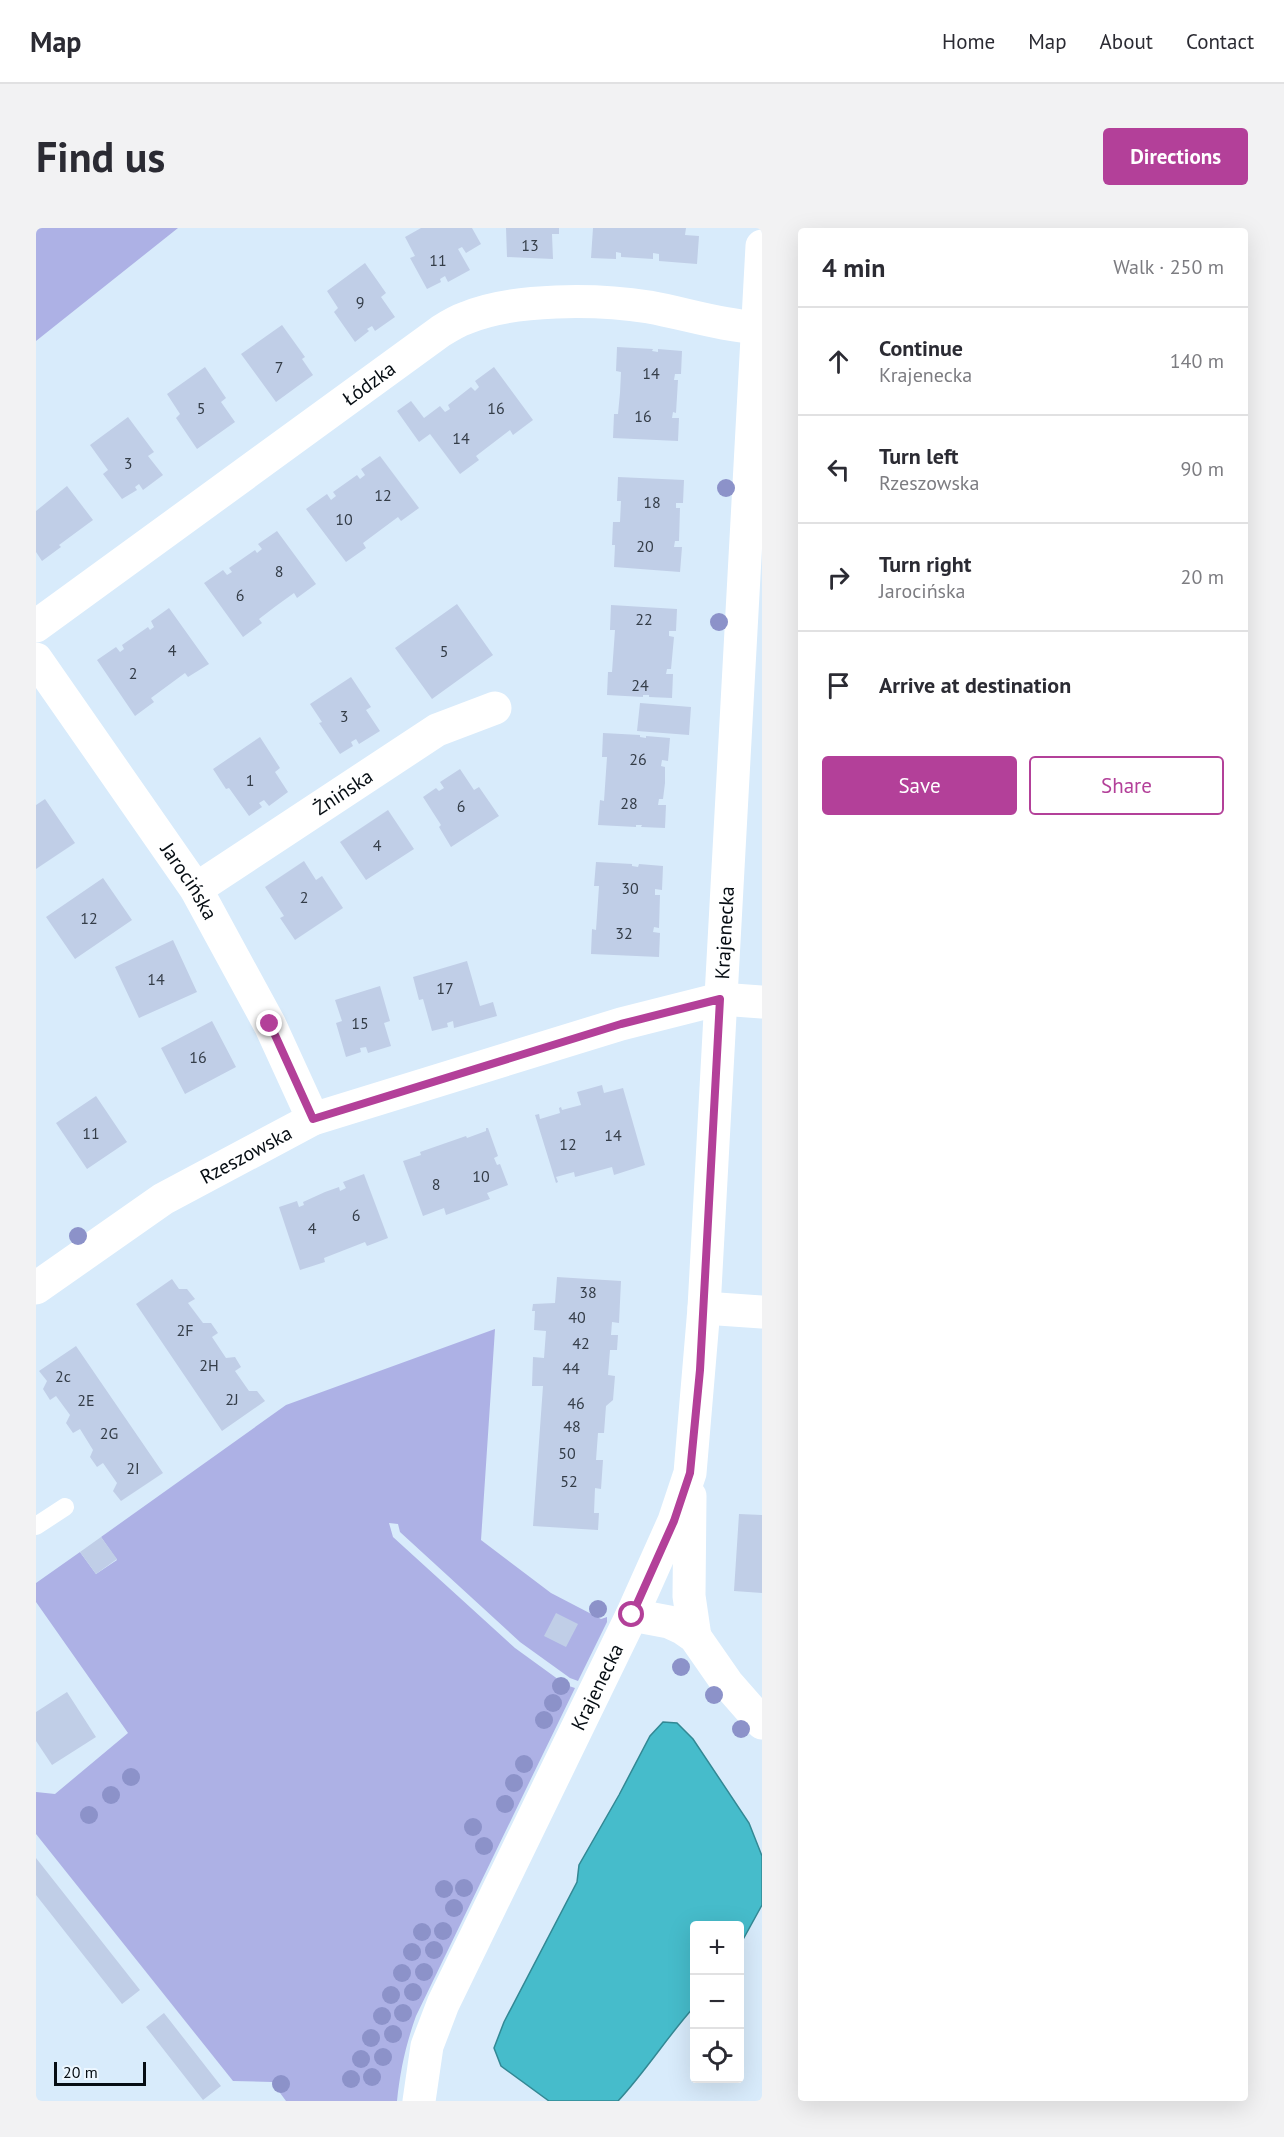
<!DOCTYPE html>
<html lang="en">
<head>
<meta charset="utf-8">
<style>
	body { margin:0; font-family:"PT Sans",sans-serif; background:#f2f2f3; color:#2b2b33 }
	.controls { position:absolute; right:18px; bottom:18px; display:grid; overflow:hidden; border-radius:6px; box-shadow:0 6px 24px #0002 }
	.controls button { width:54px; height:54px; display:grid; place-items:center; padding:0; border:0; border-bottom:2px solid #e1e1e2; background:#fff; color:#2b2b33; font:30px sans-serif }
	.scale { position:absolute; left:18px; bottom:15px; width:92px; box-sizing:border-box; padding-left:6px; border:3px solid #060d13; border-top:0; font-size:16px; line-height:21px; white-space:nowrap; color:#060d13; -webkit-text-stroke:4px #edf7ff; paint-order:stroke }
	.stop { position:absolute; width:18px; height:18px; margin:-14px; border:4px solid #b34099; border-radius:50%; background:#fff }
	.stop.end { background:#b34099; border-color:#fff; box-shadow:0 2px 6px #0008 }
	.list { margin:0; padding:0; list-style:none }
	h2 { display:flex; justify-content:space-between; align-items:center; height:78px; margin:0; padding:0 24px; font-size:26px }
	h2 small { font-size:20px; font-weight:400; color:#7c7c81 }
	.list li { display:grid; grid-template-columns:39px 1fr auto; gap:18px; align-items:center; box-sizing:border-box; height:108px; padding:0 24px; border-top:2px solid #e1e1e2 }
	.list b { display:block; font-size:22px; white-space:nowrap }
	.list p { margin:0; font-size:20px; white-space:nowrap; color:#7c7c81 }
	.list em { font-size:20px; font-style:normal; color:#7c7c81 }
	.actions { display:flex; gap:12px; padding:18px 24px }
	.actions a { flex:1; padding:14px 0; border:2px solid #b34099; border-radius:6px; text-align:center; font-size:21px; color:#b34099 }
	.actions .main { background:#b34099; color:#fff }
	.icon { flex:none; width:33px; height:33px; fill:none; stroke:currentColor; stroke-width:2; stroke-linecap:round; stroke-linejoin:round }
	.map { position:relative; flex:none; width:726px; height:1873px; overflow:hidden; border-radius:6px }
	header { display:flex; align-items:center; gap:36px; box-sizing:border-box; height:84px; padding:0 30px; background:#fff; border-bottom:2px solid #e1e1e2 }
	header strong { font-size:28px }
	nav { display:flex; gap:33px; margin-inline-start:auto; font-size:21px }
	.intro { display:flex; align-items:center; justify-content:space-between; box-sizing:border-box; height:144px; padding:0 36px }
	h1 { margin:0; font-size:42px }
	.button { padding:15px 27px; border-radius:6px; background:#b34099; color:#fff; font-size:21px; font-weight:700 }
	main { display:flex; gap:36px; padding:0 36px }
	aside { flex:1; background:#fff; border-radius:6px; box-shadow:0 6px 24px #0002 }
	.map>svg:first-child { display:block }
</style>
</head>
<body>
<header>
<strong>Map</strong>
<nav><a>Home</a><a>Map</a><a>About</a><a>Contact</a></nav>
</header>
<div class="intro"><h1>Find us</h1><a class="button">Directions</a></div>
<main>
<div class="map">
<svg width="726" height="1873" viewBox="0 0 726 1873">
	<rect width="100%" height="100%" fill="#d8ebfb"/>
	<path fill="#adb1e5" d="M0,0H142L0,113Z
		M459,1101L445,1312L515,1365L565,1391L571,1389V1394L542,1453L534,1450L484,1414L364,1304L362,1296L353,1295L357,1309L479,1420L530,1457L539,1460L380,1788C370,1816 364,1843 361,1873H250L236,1854L197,1853L0,1606V1564L19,1566L92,1505L0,1374V1355L44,1324L60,1346L81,1332L65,1309L250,1177Z"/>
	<path fill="#46bccb" stroke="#338894" stroke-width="1.5" d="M627,1494L641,1495L657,1511L713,1595L726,1628V1677L704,1717V1698H658V1779C631,1809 610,1843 582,1873H513L465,1838L458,1820L468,1794L541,1654L543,1637L583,1567L614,1508Z"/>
	<path fill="#c0cee7" d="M385,0H436L445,16L430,25L426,19L422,21L434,42L412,54L409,48L404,51L405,54L391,61L374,30L379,28L369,9Z
		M470,0H523V6H516L517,31L471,29Z
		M557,0H650L649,7L663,8L661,36L623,33V26L617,25V31L585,29V25L580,24V31L555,30Z
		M329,35L350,65L345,69L359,89L339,103L336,98L331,101L333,103L319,114L298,84L302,80L291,63Z
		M246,97L269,129L266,131L277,147L240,174L205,126Z
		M581,119L617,121L616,123L622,124V121L646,123L645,146H639L638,152H642L640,185L637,184L636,190H643L642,213L577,210L578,186H582L584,165L585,144L580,143Z
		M169,139L190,170L185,174L199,194L161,221L140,190L144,186L131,166Z
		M458,139L497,192L477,207L474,202L440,228L443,232L424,246L394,206L383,214L361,183L375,173L388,190L404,178L409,184L414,181L412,177L435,159L439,163L443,159L439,153Z
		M92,189L118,224L112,228L127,247L107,262L103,256L99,259L101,262L86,271L67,246L72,242L54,217Z
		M344,228L383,280L365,293L362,289L327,315L330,320L310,334L270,281L291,266L295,272L300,268L297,264L321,247L324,251L329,247L325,241Z
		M582,249L648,252L647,275H640V280H644L643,313H639L638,319H646L644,344L578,339L579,317H576L577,294H584L585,273H581Z
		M31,258L57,292L23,317L25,319L6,333L0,324V283Z
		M241,303L280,356L261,370L258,365L240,378L223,391L226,395L207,409L168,355L187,342L191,347L196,344L193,340L219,322L221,325L226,321L222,316Z
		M421,376L457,427L396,471L359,420Z
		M575,377L641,381L640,403H633V408L638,409L635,441H631L630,446H637L636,470L613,469V467H607V469L571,467L572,444H576L579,402H574Z
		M133,380L173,436L152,449L149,445L115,470L118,474L99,488L61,432L80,419L84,424L88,421L86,417L112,399L114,402L118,399L115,393Z
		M315,449L335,479L330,482L344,503L323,516L320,511L315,514L317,518L304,526L283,495L286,494L274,476Z
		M604,475L655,479L653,507L601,503Z
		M567,505L604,507V509L610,510V508L634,510L632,533L626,532L625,538L629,539V555L627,571H623L622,577H630L629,600L605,599L606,597H600V599L562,597L564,572L568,573L571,529H566Z
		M224,509L244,540L239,544L252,564L233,578L228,572L223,575L226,579L213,588L193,560L190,561L177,541Z
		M424,541L438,562L443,559L463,588L415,619L403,599L405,597L387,569L400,560L403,563L408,560L404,554Z
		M9,571L39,615L0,641V577Z
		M352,582L378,621L330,652L304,614Z
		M268,633L280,652L286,648L307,680L259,712L244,690L248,688L229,659Z
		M560,634L596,636V638L602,639L603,636L627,638L626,662L619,661V667H624L623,700L618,699L617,704L624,705L623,729L555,726L556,701L560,702L563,658H558Z
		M67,650L96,692L39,731L10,689Z
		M137,712L161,764L103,790L79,739Z
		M431,733L444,778L457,774L461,788L418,800L417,793L411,795L412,799L396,803L387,771L383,772L377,749Z
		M344,758L354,793L348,795L355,818L332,825L330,819L324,820L325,824L310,829L300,795L306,793L299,772Z
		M176,793L200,839L149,866L125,820Z
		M566,857L568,865L587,860L609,937L578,947L576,939L539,949L538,944L520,949L522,954L520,955L499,887L503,886L504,891L524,885L523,880L525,879L526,882L545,877L541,864Z
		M60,868L91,914L51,941L20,895Z
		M450,900H452L462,928L458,930L461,937L464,936L472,957L451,965L454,971L410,987L408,980L387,988L367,933L385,927L384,924L430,908L431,910L450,903Z
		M328,946L352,1010L331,1018L329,1014L288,1030L289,1034L264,1042L243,979L261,973L263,979L268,977L267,974L289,964L303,959L304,963L310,960L307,954Z
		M521,1049L585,1053L583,1095L576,1094L575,1107H582L581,1122H574L572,1147L579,1148L577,1172L570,1178L568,1205H562L560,1232H567L565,1261L559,1260L558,1285H563L562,1302L497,1298L507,1158H496L497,1129L508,1130L510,1103L498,1102L499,1083H496L497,1076L519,1075Z
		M136,1051L143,1061H151L159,1071L152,1075L167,1095H175L182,1105L176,1109L190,1130L199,1129L205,1139L199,1143L213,1163H221L229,1173L186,1203L100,1076Z
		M40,1118L127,1245L85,1273L77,1263L81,1255L67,1235L61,1239L54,1229L57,1222L44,1201L37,1205L30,1195L34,1187L20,1168L14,1172L7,1161L11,1153L3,1143Z
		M703,1286L726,1287V1365L698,1363Z
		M65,1309L81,1331L60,1346L44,1324Z
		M520,1385L542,1396L530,1419L508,1408Z
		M31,1464L60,1509L16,1537L0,1513V1484Z
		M0,1630L104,1762L86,1776L0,1667Z
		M128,1785L185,1858L167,1872L110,1799Z"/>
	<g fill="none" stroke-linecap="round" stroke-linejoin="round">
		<path stroke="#fff" stroke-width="18" d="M0,1298L29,1279"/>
		<g stroke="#fff" stroke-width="33">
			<path id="s1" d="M0,398L405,103C413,98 421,93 430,90C478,70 561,71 613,79C651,86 687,98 726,100"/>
			<path id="s2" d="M0,431L160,661L234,797L277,891"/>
			<path id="s3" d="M160,661L401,502L459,480"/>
			<path id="s4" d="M0,1060L127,971L277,891L585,796L684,771L726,774"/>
			<path d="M668,1080L726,1084"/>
			<path d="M654,1268L653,1368L659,1409"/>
			<path d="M596,1387L633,1394L646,1400L659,1409L691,1455L726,1495"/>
			<path id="s5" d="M383,1873L391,1818L407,1776L596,1387L638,1293L654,1245L668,1080L726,18"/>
		</g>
	</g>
	<g fill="#8c92c9">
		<circle cx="690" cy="260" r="9"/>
		<circle cx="683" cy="394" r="9"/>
		<circle cx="42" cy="1008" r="9"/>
		<circle cx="562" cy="1381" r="9"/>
		<circle cx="645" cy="1439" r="9"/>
		<circle cx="525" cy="1458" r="9"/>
		<circle cx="678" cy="1467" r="9"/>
		<circle cx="517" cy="1475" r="9"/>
		<circle cx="508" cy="1492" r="9"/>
		<circle cx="705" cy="1501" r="9"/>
		<circle cx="488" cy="1536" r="9"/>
		<circle cx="95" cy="1549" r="9"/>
		<circle cx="478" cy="1555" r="9"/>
		<circle cx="75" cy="1567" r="9"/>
		<circle cx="469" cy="1576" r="9"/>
		<circle cx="53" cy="1587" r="9"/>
		<circle cx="437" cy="1599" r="9"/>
		<circle cx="448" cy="1618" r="9"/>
		<circle cx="428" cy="1660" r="9"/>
		<circle cx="408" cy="1661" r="9"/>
		<circle cx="418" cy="1680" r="9"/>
		<circle cx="407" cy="1703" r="9"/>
		<circle cx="386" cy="1704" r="9"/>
		<circle cx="398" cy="1722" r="9"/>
		<circle cx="376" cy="1724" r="9"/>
		<circle cx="388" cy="1744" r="9"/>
		<circle cx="366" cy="1745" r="9"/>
		<circle cx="377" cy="1764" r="9"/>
		<circle cx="355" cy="1767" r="9"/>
		<circle cx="367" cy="1785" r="9"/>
		<circle cx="346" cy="1788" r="9"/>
		<circle cx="357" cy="1806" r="9"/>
		<circle cx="335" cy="1810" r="9"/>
		<circle cx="347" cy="1829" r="9"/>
		<circle cx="325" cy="1831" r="9"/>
		<circle cx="336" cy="1849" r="9"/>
		<circle cx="315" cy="1851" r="9"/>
		<circle cx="245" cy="1856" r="9"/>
	</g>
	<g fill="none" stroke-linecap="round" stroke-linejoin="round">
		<path stroke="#b34099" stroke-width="8" d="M234,796L277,891L585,796L684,771L664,1142L654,1245L638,1293L596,1387"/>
	</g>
	<g text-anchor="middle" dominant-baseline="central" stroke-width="4.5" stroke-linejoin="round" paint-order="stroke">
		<g font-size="16" fill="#343d48">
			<text x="494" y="17">13</text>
			<text x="402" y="32">11</text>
			<text x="324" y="74">9</text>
			<text x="243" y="139">7</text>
			<text x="615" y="145">14</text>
			<text x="165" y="180">5</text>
			<text x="460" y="180">16</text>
			<text x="607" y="188">16</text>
			<text x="425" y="210">14</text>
			<text x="92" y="235">3</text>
			<text x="347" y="267">12</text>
			<text x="616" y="274">18</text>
			<text x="308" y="291">10</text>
			<text x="609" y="318">20</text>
			<text x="243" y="343">8</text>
			<text x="204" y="367">6</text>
			<text x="608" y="391">22</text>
			<text x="136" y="422">4</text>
			<text x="408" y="423">5</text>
			<text x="97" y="445">2</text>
			<text x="604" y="457">24</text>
			<text x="308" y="488">3</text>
			<text x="602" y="531">26</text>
			<text x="214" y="552">1</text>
			<text x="593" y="575">28</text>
			<text x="425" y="578">6</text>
			<text x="341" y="617">4</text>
			<text x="594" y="660">30</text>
			<text x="268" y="669">2</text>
			<text x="53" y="690">12</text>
			<text x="588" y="705">32</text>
			<text x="120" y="751">14</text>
			<text x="409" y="760">17</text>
			<text x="324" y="795">15</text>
			<text x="162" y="829">16</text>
			<text x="55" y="905">11</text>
			<text x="577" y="907">14</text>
			<text x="532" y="916">12</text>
			<text x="445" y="948">10</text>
			<text x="400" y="956">8</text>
			<text x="320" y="987">6</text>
			<text x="276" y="1000">4</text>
			<text x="552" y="1064">38</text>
			<text x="541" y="1089">40</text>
			<text x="149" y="1102">2F</text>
			<text x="545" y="1115">42</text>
			<text x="173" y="1137">2H</text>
			<text x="535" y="1140">44</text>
			<text x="27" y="1148">2c</text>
			<text x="196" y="1171">2J</text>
			<text x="50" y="1172">2E</text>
			<text x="540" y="1175">46</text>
			<text x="536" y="1198">48</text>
			<text x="73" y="1205">2G</text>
			<text x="531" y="1225">50</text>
			<text x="97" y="1240">2I</text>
			<text x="533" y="1253">52</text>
		</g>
		<g font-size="20" fill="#060d13" stroke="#edf7ff">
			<text stroke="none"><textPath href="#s1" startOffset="412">Łódzka</textPath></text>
			<text stroke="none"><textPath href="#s3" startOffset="176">Żnińska</textPath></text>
			<text stroke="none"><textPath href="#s2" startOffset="270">Jarocińska</textPath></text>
			<text stroke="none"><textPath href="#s5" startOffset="1228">Krajenecka</textPath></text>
			<text stroke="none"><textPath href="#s4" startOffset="249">Rzeszowska</textPath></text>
			<text stroke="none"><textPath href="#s5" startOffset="453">Krajenecka</textPath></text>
		</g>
	</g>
</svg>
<div class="controls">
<button>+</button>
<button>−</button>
<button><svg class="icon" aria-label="locate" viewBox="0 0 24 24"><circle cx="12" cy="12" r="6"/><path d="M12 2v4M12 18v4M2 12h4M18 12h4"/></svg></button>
</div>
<div class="scale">20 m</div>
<div class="stop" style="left:596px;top:1387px"></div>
<div class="stop end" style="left:234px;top:796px"></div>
</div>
<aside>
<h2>4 min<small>Walk · 250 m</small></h2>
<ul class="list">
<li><svg class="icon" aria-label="ahead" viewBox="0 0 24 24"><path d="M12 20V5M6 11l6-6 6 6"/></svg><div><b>Continue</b><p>Krajenecka</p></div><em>140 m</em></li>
<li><svg class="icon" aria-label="left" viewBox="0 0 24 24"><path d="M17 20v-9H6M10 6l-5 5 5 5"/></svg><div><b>Turn left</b><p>Rzeszowska</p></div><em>90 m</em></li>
<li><svg class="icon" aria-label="right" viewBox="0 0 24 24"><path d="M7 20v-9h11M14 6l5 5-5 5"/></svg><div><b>Turn right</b><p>Jarocińska</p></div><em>20 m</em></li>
<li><svg class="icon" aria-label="arrive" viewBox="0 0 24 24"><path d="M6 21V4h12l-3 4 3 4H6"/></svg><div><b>Arrive at destination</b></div></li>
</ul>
<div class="actions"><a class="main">Save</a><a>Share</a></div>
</aside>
</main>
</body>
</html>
